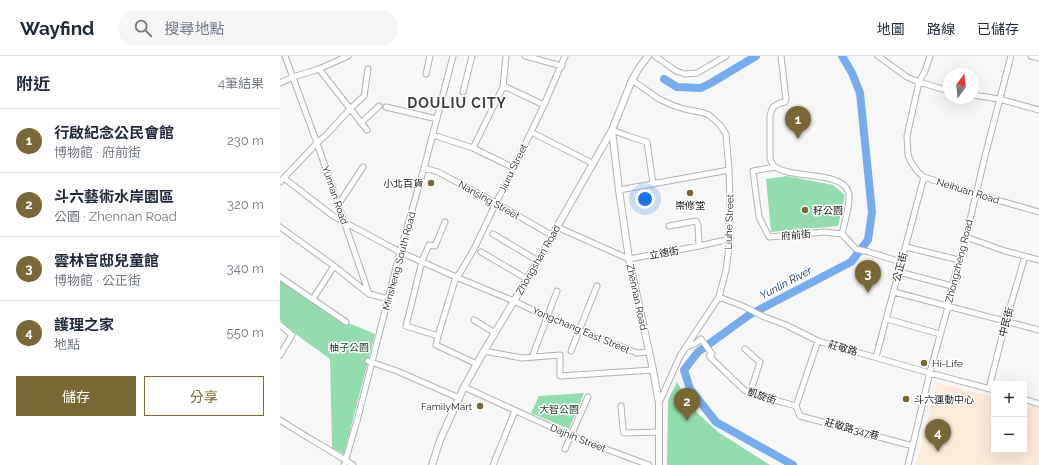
<!DOCTYPE html>
<html lang="zh-TW">
<head>
<meta charset="utf-8">
<style>
	body { margin:0; font-family:Raleway,"Noto Sans TC",sans-serif; background:#f6f6f7; color:#1f2937 }
	.controls { position:absolute; right:12px; bottom:12px; display:grid; overflow:hidden; border-radius:0px; box-shadow:0 4px 16px #0002 }
	.controls button { width:36px; height:36px; display:grid; place-items:center; padding:0; border:0; border-bottom:1px solid #e0e1e3; background:#fff; color:#1f2937; font:20px sans-serif }
	.compass { position:absolute; left:663px; top:12px; width:36px; height:36px; border-radius:50%; background:#fff; box-shadow:0 4px 16px #0002; rotate:15deg }
	.you { position:absolute; left:365px; top:143px; width:14px; height:14px; margin:-10px; border:3px solid #fff; border-radius:50%; background:#1a73e8; box-shadow:0 0 0 6px #1a73e833 }
	.badge { display:grid; place-items:center; width:26px; height:26px; border-radius:50%; background:#7a6736; color:#fff; font-size:13px; font-weight:700 }
	.pin { position:absolute; translate:-50% -33px; filter:drop-shadow(0 1px 2px #0008) }
	.pin::after { content:''; position:absolute; top:21px; width:14px; height:12px; background:inherit; clip-path:polygon(0 0,100% 0,50% 100%) }
	.list { margin:0; padding:0; list-style:none }
	h2 { display:flex; justify-content:space-between; align-items:center; height:52px; margin:0; padding:0 16px; font-size:17px }
	h2 small { font-size:13px; font-weight:400; color:#747a83 }
	.list li { display:grid; grid-template-columns:26px 1fr auto; gap:12px; align-items:center; box-sizing:border-box; height:64px; padding:0 16px; border-top:1px solid #e0e1e3 }
	.list b { display:block; font-size:15px; white-space:nowrap }
	.list p { margin:0; font-size:13px; white-space:nowrap; color:#747a83 }
	.list em { font-size:13px; font-style:normal; color:#747a83 }
	.actions { display:flex; gap:8px; padding:12px 16px }
	.actions a { flex:1; padding:9px 0; border:1px solid #7a6736; border-radius:0px; text-align:center; font-size:14px; color:#7a6736 }
	.actions .main { background:#7a6736; color:#fff }
	.icon { flex:none; width:22px; height:22px; fill:none; stroke:currentColor; stroke-width:2; stroke-linecap:round; stroke-linejoin:round }
	.map { position:relative; flex:none; width:759px; height:409px; overflow:hidden }
	header { display:flex; align-items:center; gap:24px; box-sizing:border-box; height:56px; padding:0 20px; background:#fff; border-bottom:1px solid #e0e1e3 }
	header strong { font-size:19px }
	nav { display:flex; gap:22px; margin-inline-start:auto; font-size:14px }
	.search { width:280px; height:36px; background:#f6f6f7; display:flex; align-items:center; gap:10px; box-sizing:border-box; padding:0 14px; border-radius:22px; color:#747a83; font-size:15px }
	main { display:flex }
	aside { flex:1; background:#fff }
	.map>svg:first-child { display:block }
</style>
</head>
<body>
<header>
<strong>Wayfind</strong>
<div class="search"><svg class="icon" aria-label="search" viewBox="0 0 24 24"><circle cx="10" cy="10" r="6"/><path d="M15 15l6 6"/></svg>搜尋地點</div>
<nav><a>地圖</a><a>路線</a><a>已儲存</a></nav>
</header>
<main>
<aside>
<h2>附近<small>4筆結果</small></h2>
<ul class="list">
<li><span class="badge">1</span><div><b>行啟紀念公民會館</b><p>博物館 · 府前街</p></div><em>230 m</em></li>
<li><span class="badge">2</span><div><b>斗六藝術水岸園區</b><p>公園 · Zhennan Road</p></div><em>320 m</em></li>
<li><span class="badge">3</span><div><b>雲林官邸兒童館</b><p>博物館 · 公正街</p></div><em>340 m</em></li>
<li><span class="badge">4</span><div><b>護理之家</b><p>地點</p></div><em>550 m</em></li>
</ul>
<div class="actions"><a class="main">儲存</a><a>分享</a></div>
</aside>
<div class="map">
<svg width="759" height="409" viewBox="0 0 759 409">
	<rect width="100%" height="100%" fill="#f7f7f8"/>
	<path fill="#fbead8" d="M657,327L714,341V394H744V348L759,352V409H636Z"/>
	<path fill="#92dcad" d="M507,120L553,129L565,139L558,170L491,176L486,123Z
		M0,223L66,266L95,278L64,398L52,392L50,303L17,279L0,264Z
		M397,326L414,354L438,376L490,409H387L388,344Z
		M304,337L289,373L251,357L259,340Z"/>
	<g fill="none" stroke-linecap="round" stroke-linejoin="round">
		<path stroke="#76abec" stroke-width="8" d="M384,23L397,31L421,32L431,27L476,0
			M513,409L436,366L410,333L404,314L418,296L469,259L571,206L588,184L592,156L580,37L572,17L562,0"/>
		<g stroke="#b1b2b3" stroke-width="7">
			<path id="minor" d="M5,0L37,87L89,238
				M245,0L282,10
				M375,0L396,15L405,18L417,17L446,0
				M501,0L506,43L505,46L500,47L493,51L490,59V102C491,105 492,108 494,110C510,123 561,115 568,135C572,143 564,168 562,178L576,193L589,196L621,206
				M598,0L627,21L639,26L669,35
				M650,0L645,15L639,26L627,80L628,99L631,106L638,116L644,121L696,138L759,156
				M751,0L759,2
				M39,13L87,74
				M146,18L150,0
				M352,24L379,43L392,49L404,53L424,57L429,59L439,68L446,78L449,114L450,145V183L446,214L439,241L400,300L379,347
				M0,27L13,21L39,13L68,0
				M223,31L226,0
				M183,36L192,0
				M693,39L719,43L759,54
				M106,51L157,63
				M81,67L99,50
				M332,74L351,81L367,86L373,128
				M251,76L312,107
				M153,79L193,92L234,112
				M193,92L223,31L228,32L264,49
				M495,111L473,115L479,161L489,181L544,176L562,178
				M144,112L158,116L216,147L273,180
				M4,122L53,160L120,196L176,221L234,245L267,261L357,297L369,296
				M0,126L37,87L47,78L70,53L84,40L88,13
				M339,134L449,114
				M58,149L83,111
				M165,166L155,190L149,189L142,205L126,270L158,280L156,289L197,308
				M389,170L416,165L418,169L419,190
				M0,171L54,210L89,238L109,243
				M277,171L349,203L419,190L450,183
				M213,178L258,205
				M686,181L725,195L759,204
				M626,191L679,204
				M201,196L247,223
				M619,216L672,230
				M0,221L66,266
				M614,236L759,274
				M439,241L465,251L482,260L506,269L538,285L650,317L714,334
				M33,243L54,210
				M607,263L660,278
				M194,264L215,277
				M0,269L12,279L0,299
				M158,280L176,221L180,217L194,193L216,147L229,122L264,49L285,0
				M407,291L416,287L421,283L432,298L429,300L464,334L470,337L516,350
				M465,293L475,302L480,306L470,337
				M204,295L242,302L280,299V320L373,314
				M291,295L317,230
				M253,300L254,296L277,235
				M596,301L644,121
				M88,305L117,315L179,342
				M184,331L291,380L369,409
				M709,332L726,265L745,200
				M744,343L759,348
				M341,350L343,373L344,377L379,376
				M516,350L520,360L633,390
				M516,350L538,285
				M0,364C24,380 49,393 73,409
				M285,393L308,341
				M64,409L77,365L120,196L144,112L173,0
				M213,409L235,355
				M628,409L651,312L668,251L672,230L686,181L705,100L731,0"/>
		</g>
		<g stroke="#b1b2b3" stroke-width="8">
			<path id="tertiary" d="M332,74L339,134L349,203L373,314L379,347V409
				M152,409L160,384L184,331L204,295L273,180L277,171L332,74L352,24L359,12L368,0"/>
		</g>
		<use href="#minor" stroke="#fff" stroke-width="5"/>
		<use href="#tertiary" stroke="#fff" stroke-width="6"/>
	</g>
	<g fill="#7a6736" stroke="#fff" stroke-width="1.5">
		<circle cx="151" cy="127" r="4"/>
		<circle cx="410" cy="137" r="4"/>
		<circle cx="525" cy="154" r="4"/>
		<circle cx="644" cy="307" r="4"/>
		<circle cx="626" cy="343" r="4"/>
		<circle cx="200" cy="350" r="4"/>
	</g>
	<g text-anchor="middle" dominant-baseline="central" stroke-width="3" stroke-linejoin="round" paint-order="stroke">
		<g font-size="10" fill="#1c1c1c" stroke="#fff">
			<text transform="translate(233 112) rotate(-64)">Jiuru Street</text>
			<text transform="translate(688 135) rotate(17)">Neihuan Road</text>
			<text transform="translate(55 139) rotate(71)">Yunnan Road</text>
			<text transform="translate(209 144) rotate(29)">Nansing Street</text>
			<text transform="translate(449 166) rotate(-88)">Liuhe Street</text>
			<text transform="translate(516 179) rotate(-5)">府前街</text>
			<text transform="translate(384 197) rotate(-10)">立德街</text>
			<text transform="translate(258 204) rotate(-60)">Zhongshan Road</text>
			<text transform="translate(119 205) rotate(-75)">Minsheng South Road</text>
			<text transform="translate(679 205) rotate(-76)">Zhongzheng Road</text>
			<text transform="translate(620 211) rotate(-75)">公正街</text>
			<text transform="translate(357 241) rotate(78)">Zhennan Road</text>
			<text transform="translate(726 266) rotate(-75)">中民街</text>
			<text transform="translate(301 274) rotate(23)">Yongchang East Street</text>
			<text transform="translate(563 292) rotate(16)">莊敬路</text>
			<text transform="translate(482 340) rotate(19)">凱旋街</text>
			<text transform="translate(572 373) rotate(15)">莊敬路347巷</text>
			<text transform="translate(298 382) rotate(22)">Dajhih Street</text>
		</g>
		<g font-size="10" fill="#1c1c1c" stroke="#fff" text-anchor="start">
			<text x="143" y="127" text-anchor="end">小北百貨</text>
			<text x="410" y="149" text-anchor="middle">崇修堂</text>
			<text x="533" y="154">籽公園</text>
			<text x="652" y="307">Hi-Life</text>
			<text x="634" y="343">斗六運動中心</text>
			<text x="192" y="350" text-anchor="end">FamilyMart</text>
		</g>
		<g font-size="10" fill="#183b26" stroke="#fff">
			<text x="69" y="291">柚子公園</text>
			<text x="279" y="353">大智公園</text>
		</g>
		<g font-size="11" font-style="italic" fill="#082e56" stroke="#fff">
			<text transform="translate(506 227) rotate(-28)">Yunlin River</text>
		</g>
		<g font-size="14" font-weight="bold" letter-spacing="1" fill="#3d3d3e" stroke="#fff">
			<text x="177" y="47">DOULIU CITY</text>
		</g>
	</g>
</svg>
<div class="controls">
<button>+</button>
<button>−</button>
</div>
<svg class="compass" viewBox="-18 -18 36 36"><path d="M0-13l5 13h-10z" fill="#e53935"/><path d="M0 13l5-13h-10z" fill="#747a83"/></svg>
<div class="you"></div>
<div class="pin badge" style="left:518px;top:83px">1</div>
<div class="pin badge" style="left:407px;top:365px">2</div>
<div class="pin badge" style="left:588px;top:237px">3</div>
<div class="pin badge" style="left:658px;top:396px">4</div>
</div>
</main>
</body>
</html>
